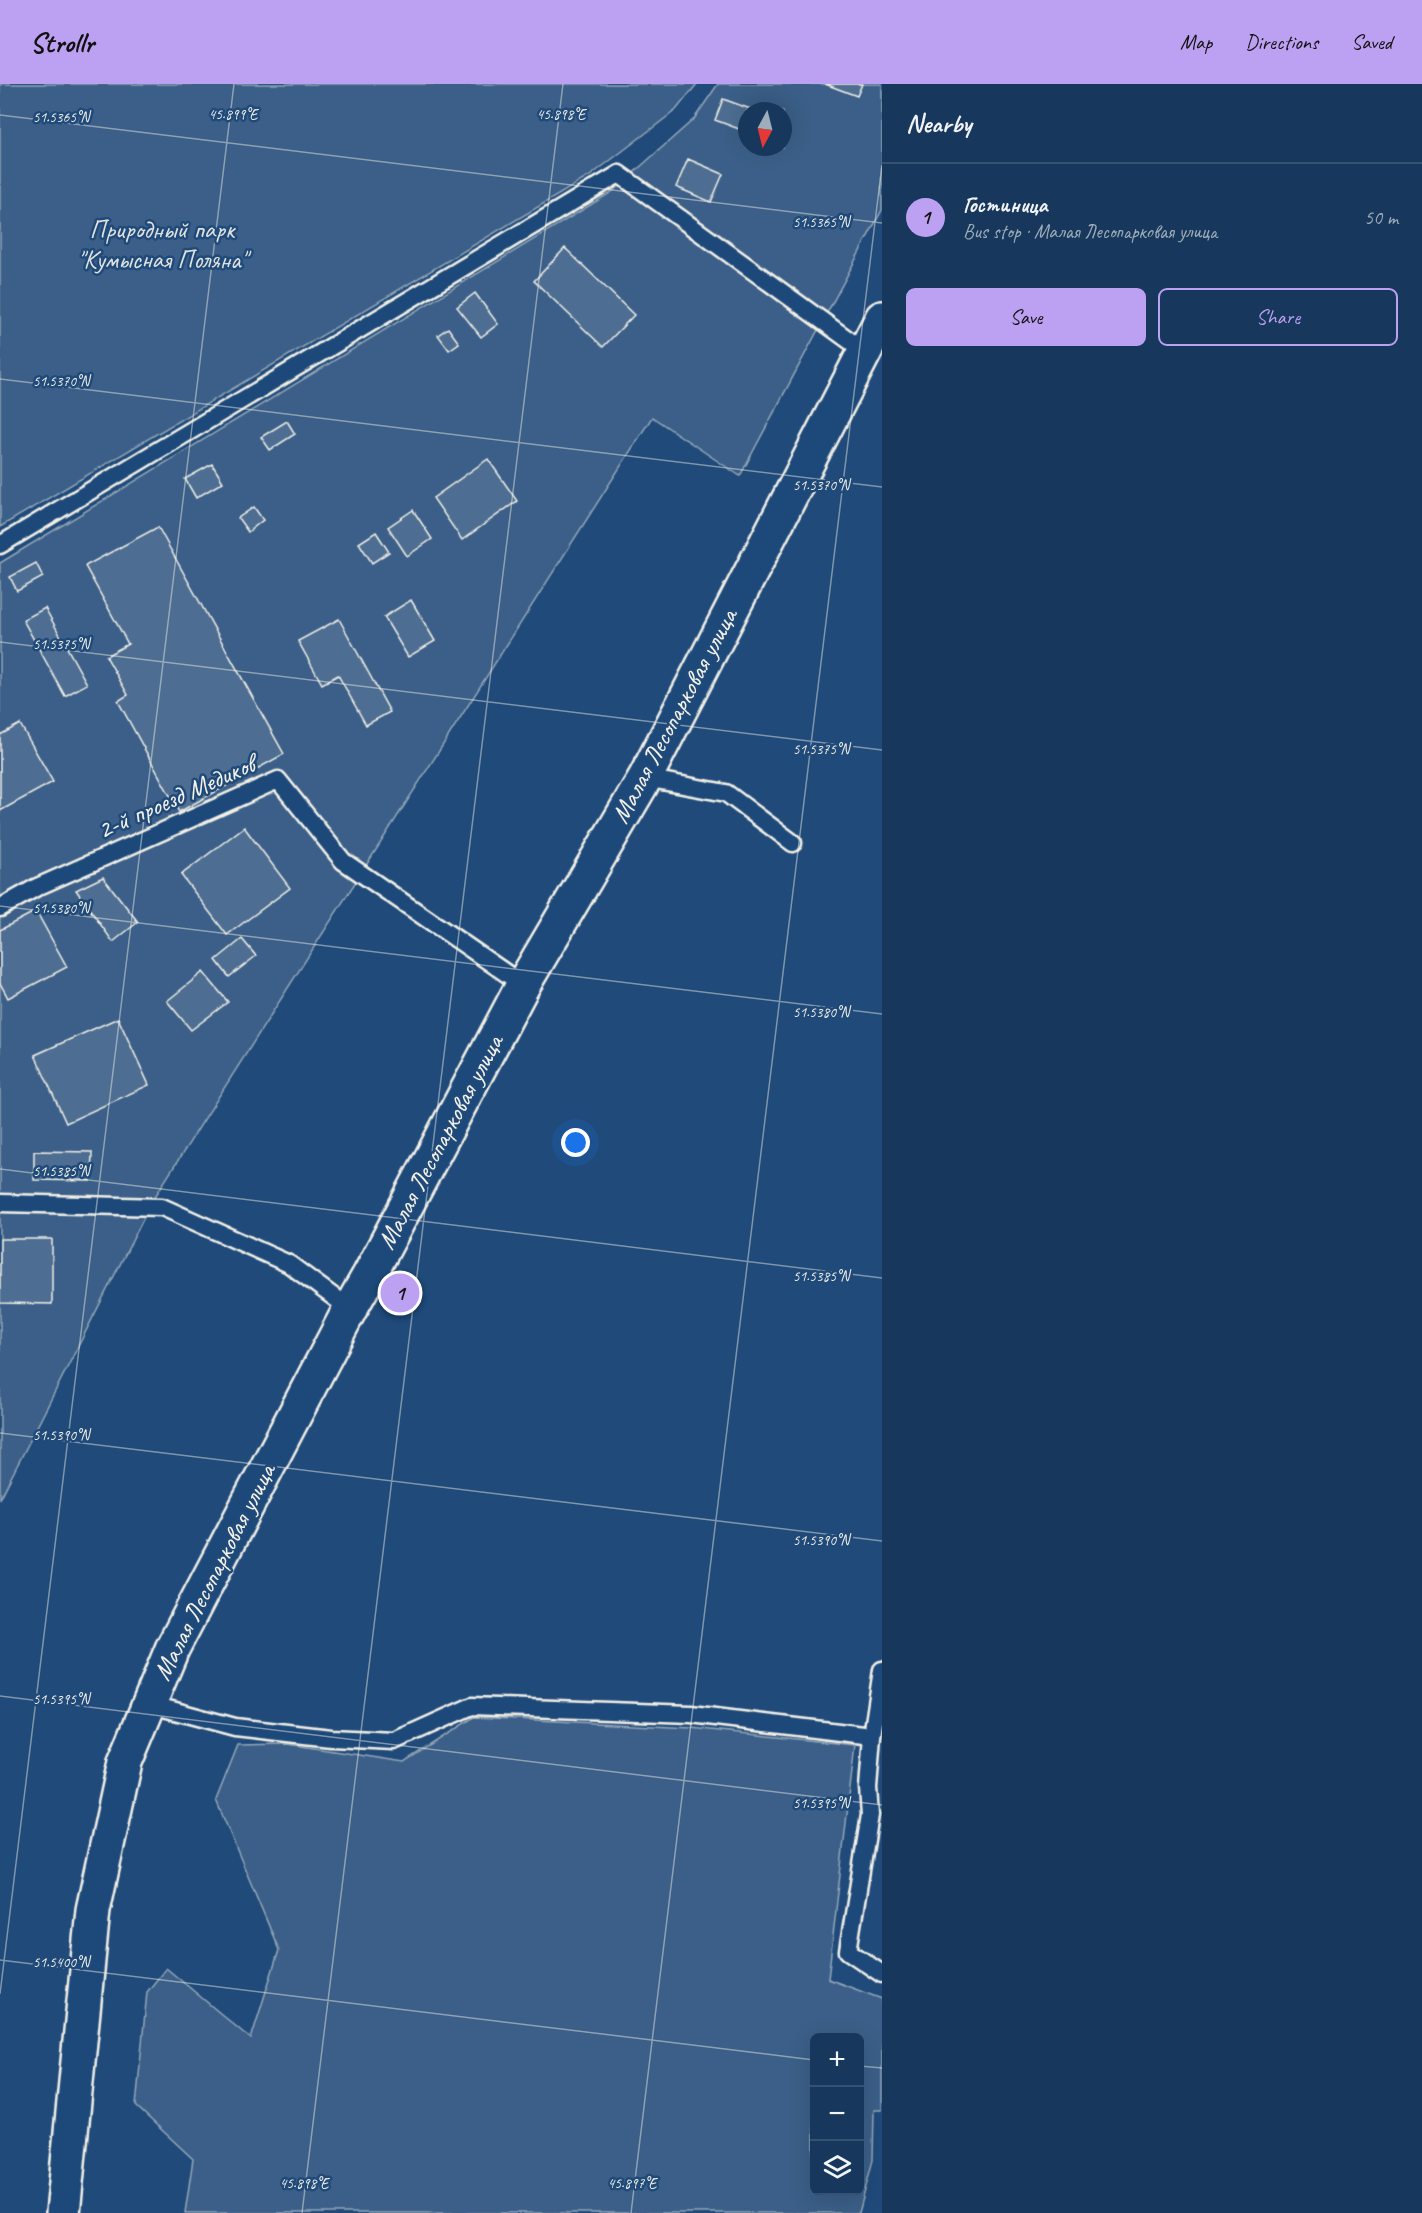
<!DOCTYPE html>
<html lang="en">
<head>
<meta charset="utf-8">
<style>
	body { margin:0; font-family:Caveat,sans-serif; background:#203f62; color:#f1f3f6 }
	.controls { position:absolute; right:18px; bottom:18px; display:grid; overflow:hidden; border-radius:9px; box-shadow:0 6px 24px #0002 }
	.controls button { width:54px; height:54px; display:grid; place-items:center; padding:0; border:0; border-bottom:2px solid #365272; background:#17385c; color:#f1f3f6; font:30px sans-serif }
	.compass { position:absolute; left:738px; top:18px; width:54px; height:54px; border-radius:50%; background:#17385c; box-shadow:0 6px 24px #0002; rotate:187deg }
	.you { position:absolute; left:576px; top:1059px; width:21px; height:21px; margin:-15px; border:4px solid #fff; border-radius:50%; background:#1a73e8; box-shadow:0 0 0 9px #1a73e833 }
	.badge { display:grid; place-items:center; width:39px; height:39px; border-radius:50%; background:#bca0f2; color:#111; font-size:20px; font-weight:700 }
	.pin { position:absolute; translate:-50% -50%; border:3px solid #fff; box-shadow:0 2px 6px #0006 }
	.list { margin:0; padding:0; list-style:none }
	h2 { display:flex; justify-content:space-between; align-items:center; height:78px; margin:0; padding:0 24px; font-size:26px }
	h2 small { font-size:20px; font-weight:400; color:#9eacbb }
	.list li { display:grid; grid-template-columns:39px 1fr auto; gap:18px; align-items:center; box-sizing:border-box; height:108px; padding:0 24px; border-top:2px solid #365272 }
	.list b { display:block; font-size:22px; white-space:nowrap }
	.list p { margin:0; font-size:20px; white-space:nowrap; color:#9eacbb }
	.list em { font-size:20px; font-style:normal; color:#9eacbb }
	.actions { display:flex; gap:12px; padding:18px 24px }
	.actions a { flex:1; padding:14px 0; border:2px solid #bca0f2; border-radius:9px; text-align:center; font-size:21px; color:#bca0f2 }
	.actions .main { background:#bca0f2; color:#111 }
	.icon { flex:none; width:33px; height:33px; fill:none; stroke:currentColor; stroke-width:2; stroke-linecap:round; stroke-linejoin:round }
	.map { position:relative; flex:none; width:882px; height:2129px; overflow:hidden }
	header { display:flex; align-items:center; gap:36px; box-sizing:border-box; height:84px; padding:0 30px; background:#bca0f2; color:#111 }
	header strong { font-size:28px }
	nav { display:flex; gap:33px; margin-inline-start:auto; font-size:21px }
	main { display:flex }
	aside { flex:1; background:#17385c }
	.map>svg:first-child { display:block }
</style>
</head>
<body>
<header>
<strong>Strollr</strong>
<nav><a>Map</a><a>Directions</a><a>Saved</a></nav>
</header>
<main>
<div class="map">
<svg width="882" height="2129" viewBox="0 0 882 2129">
	<rect width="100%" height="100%" fill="#1f4a7a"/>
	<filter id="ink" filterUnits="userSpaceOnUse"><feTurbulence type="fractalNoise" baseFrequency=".0167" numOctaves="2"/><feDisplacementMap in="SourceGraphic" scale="12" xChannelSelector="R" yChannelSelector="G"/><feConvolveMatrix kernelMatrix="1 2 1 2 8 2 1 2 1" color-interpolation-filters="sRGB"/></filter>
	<g filter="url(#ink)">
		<path fill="#3a5f88" stroke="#97a8b8" stroke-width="1.5" fill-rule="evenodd" d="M0,0H697L676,26L590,92L0,443Z
			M718,0H882V126L740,392L652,333L154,1114L0,1415V479L612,108L694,35ZM747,27H783V63H747Z
			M474,1633L691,1644L855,1661L828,1895L882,1915V2026H874L873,2076L859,2129H185L193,2075L136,2022L147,1908L166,1884L251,1955L279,1866L216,1716L238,1661L288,1660L404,1678ZM814,1954H860V2106H814Z"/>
		<path fill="#4d6e92" stroke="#f4f1e8" stroke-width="1.5" d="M825,0H862L857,12Z
			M723,15L756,27H747V48L715,36Z
			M688,75L723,90L711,118L676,103Z
			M565,164L634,231L603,263L534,197Z
			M475,209L498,240L481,253L457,223Z
			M448,244L459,259L449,266L438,251Z
			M287,337L295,350L270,366L261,353Z
			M488,375L517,417L462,456L433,414Z
			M212,380L223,398L196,414L185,395Z
			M254,423L263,436L248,448L238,434Z
			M413,426L432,455L407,472L388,443Z
			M158,443L284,670L179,728L118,617L128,611L106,572L128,560L85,482Z
			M376,448L389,468L372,479L359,459Z
			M36,479L43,493L17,507L10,493Z
			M411,516L435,557L408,573L384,533Z
			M45,524L87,600L65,612L23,536Z
			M339,535L390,628L366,641L338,591L322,600L298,557Z
			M20,640L53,698L0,727V651Z
			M244,743L290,804L227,851L181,791Z
			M103,793L138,838L113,858L76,806Z
			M36,827L67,883L8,914L0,899V846Z
			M242,855L256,872L229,893L216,876Z
			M203,888L228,918L191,946L167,917Z
			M118,934L149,1001L66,1039L35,971Z
			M34,1067L92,1068L91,1097L34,1096Z
			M0,1155H52V1220L0,1219Z"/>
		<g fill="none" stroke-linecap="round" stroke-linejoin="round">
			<g stroke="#f4f1e8" stroke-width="21">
				<path id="lane" d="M0,461L619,90L864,267
					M645,694L726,709L793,759
					M0,824L37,803L278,696L343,777L523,901
					M0,1119L162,1123L289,1180L350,1225
					M882,1586L872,1652L868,1704L870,1731L848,1867L882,1890
					M149,1620L235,1643L331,1654L394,1657L472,1622L691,1630L872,1652"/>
			</g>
			<g stroke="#f4f1e8" stroke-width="38">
				<path id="secondary" d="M63,2129L93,1826L125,1678L172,1565L350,1225L370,1190L523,901L645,694L882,234"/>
			</g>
			<use href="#lane" stroke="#1f4a7a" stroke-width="16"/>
			<use href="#secondary" stroke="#1f4a7a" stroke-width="33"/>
		</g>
	</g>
	<path fill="none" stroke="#f4f1e8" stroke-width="1.5" stroke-opacity="0.45" d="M0,31L882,139M0,295L882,403M0,558L882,666M0,822L882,930M0,1085L882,1194M0,1349L882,1457M0,1612L882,1721M0,1876L814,1976M0,1910L234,0M860,1982L882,1984M302,2129L563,0M631,2129L882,81"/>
	<g text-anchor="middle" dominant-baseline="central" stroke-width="5" stroke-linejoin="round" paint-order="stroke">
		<g font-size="26" fill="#e1e2de" stroke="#1f4a7a">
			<text x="162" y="145">Природный парк<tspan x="162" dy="30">"Кумысная Поляна"</tspan></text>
		</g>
		<g font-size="26" fill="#f4f1e8" stroke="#1f4a7a">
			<text transform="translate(674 632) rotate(-62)">Малая Лесопарковая улица</text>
			<text transform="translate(176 713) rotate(-24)">2-й проезд Медиков</text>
			<text transform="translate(440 1058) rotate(-62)">Малая Лесопарковая улица</text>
			<text transform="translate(214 1488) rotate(-63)">Малая Лесопарковая улица</text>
		</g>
	</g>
	<g font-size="15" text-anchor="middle" fill="#f4f1e8" stroke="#1f4a7a" stroke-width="5" stroke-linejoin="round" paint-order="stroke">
		<text x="233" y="35">45.899°E</text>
		<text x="561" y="35">45.898°E</text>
		<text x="61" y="38">51.5365°N</text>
		<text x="821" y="143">51.5365°N</text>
		<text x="61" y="302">51.5370°N</text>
		<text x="821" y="406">51.5370°N</text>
		<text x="61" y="565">51.5375°N</text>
		<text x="821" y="670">51.5375°N</text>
		<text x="61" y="829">51.5380°N</text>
		<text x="821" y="933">51.5380°N</text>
		<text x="61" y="1092">51.5385°N</text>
		<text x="821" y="1197">51.5385°N</text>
		<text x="61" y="1356">51.5390°N</text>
		<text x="821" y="1461">51.5390°N</text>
		<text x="61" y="1620">51.5395°N</text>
		<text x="821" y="1724">51.5395°N</text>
		<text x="61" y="1883">51.5400°N</text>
		<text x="304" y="2104">45.898°E</text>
		<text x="632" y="2104">45.897°E</text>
	</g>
</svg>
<div class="controls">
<button>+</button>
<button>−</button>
<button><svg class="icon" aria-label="layers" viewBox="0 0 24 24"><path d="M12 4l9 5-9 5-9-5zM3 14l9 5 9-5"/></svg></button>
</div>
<svg class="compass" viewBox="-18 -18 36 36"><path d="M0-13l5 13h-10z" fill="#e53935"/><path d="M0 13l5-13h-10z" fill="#9eacbb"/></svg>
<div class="you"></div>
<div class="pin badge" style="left:400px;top:1209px">1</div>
</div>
<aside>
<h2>Nearby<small></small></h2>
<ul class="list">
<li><span class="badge">1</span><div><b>Гостиница</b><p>Bus stop · Малая Лесопарковая улица</p></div><em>50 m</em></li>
</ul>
<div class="actions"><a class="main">Save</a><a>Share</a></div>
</aside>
</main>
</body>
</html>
